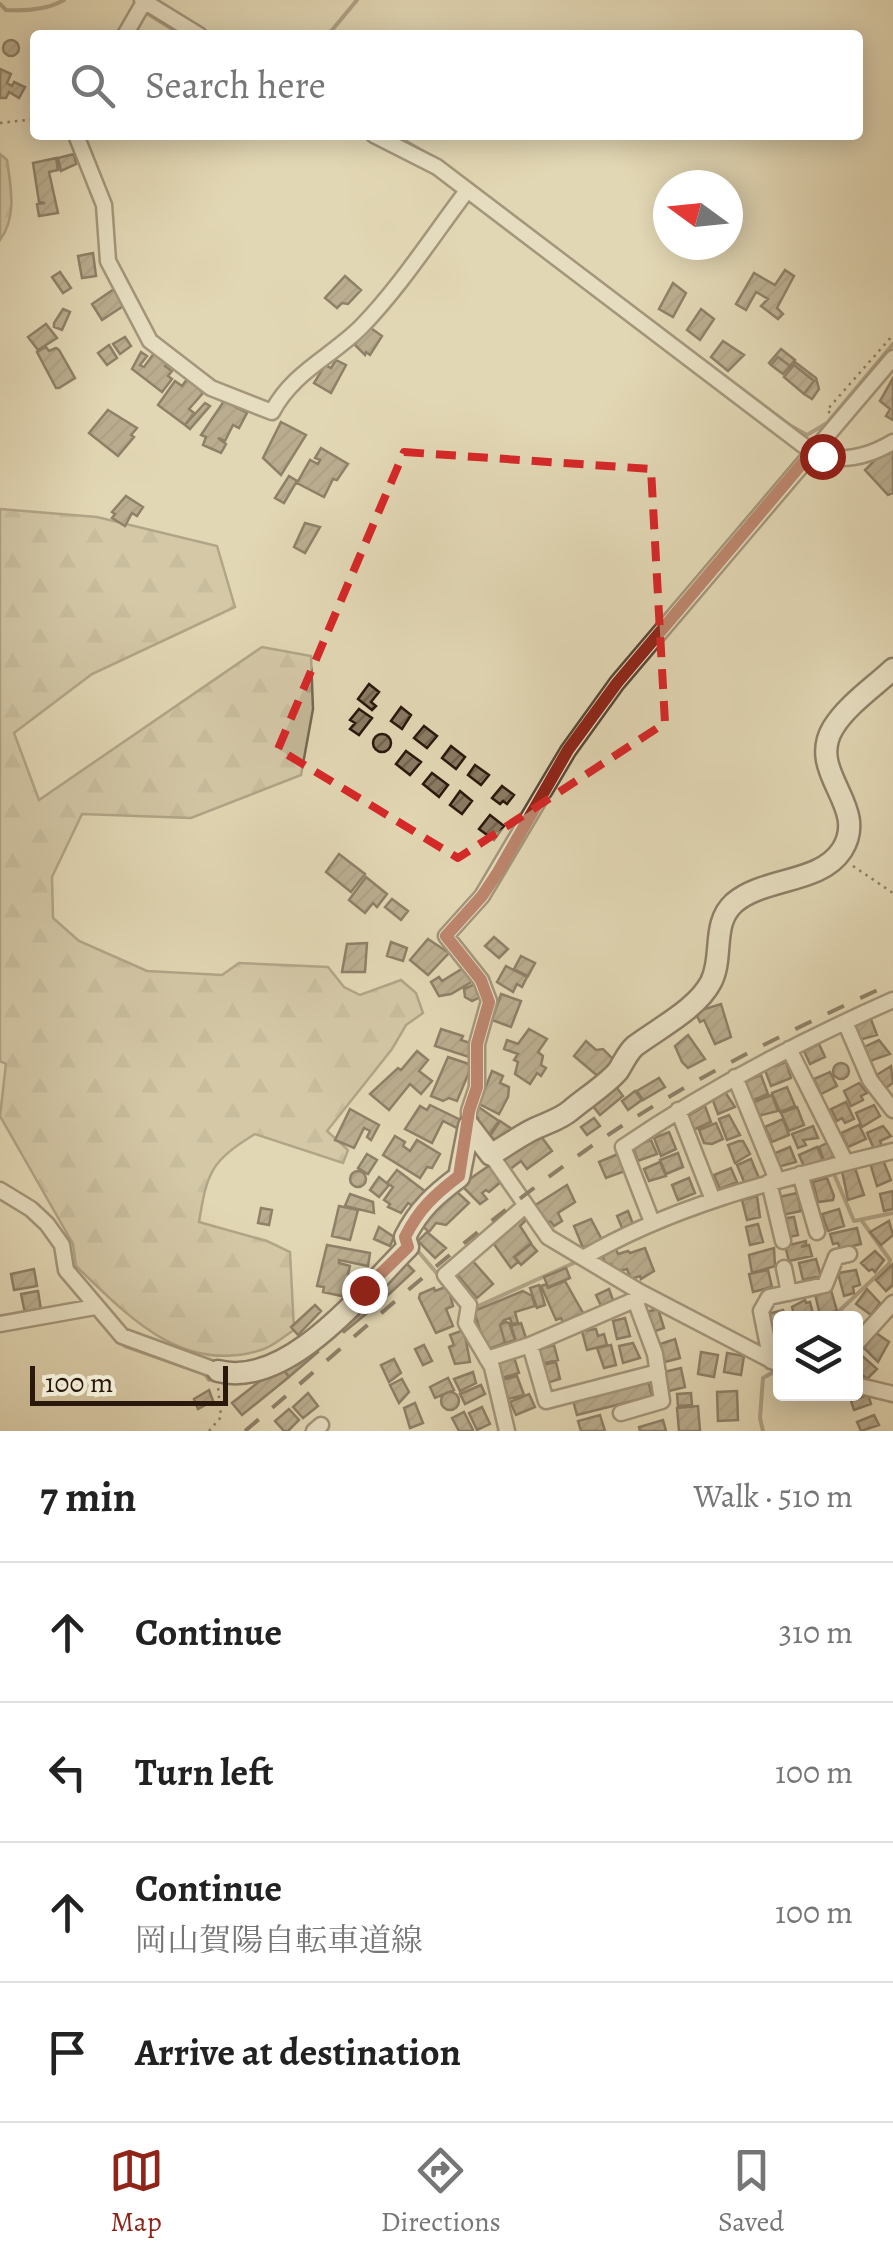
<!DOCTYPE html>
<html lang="en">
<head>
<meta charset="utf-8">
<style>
	body { margin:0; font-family:Alegreya,"Noto Serif JP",serif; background:#f2f2f2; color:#222 }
	.controls { position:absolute; right:30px; bottom:30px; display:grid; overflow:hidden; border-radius:10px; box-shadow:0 5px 25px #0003 }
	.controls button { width:90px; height:90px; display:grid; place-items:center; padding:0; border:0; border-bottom:2px solid #e0e0e0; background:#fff; color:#222; font:50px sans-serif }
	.compass { position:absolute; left:653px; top:170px; width:90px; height:90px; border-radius:50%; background:#fff; box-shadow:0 5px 25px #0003; rotate:285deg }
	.scale { position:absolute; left:30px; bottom:25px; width:198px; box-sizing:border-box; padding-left:10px; border:5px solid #2b180c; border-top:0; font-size:28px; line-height:35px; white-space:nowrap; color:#2b180c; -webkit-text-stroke:8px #ece5ce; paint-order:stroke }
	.stop { position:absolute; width:30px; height:30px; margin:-22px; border:8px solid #8f2418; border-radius:50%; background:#fff }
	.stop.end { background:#8f2418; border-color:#fff; box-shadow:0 2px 10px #0008 }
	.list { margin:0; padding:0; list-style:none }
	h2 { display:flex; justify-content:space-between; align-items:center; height:130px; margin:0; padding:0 40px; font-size:42px }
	h2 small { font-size:32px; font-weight:400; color:#767676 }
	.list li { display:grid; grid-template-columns:65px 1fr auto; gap:30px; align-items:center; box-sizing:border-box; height:140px; padding:0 40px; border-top:2px solid #e0e0e0 }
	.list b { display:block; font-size:38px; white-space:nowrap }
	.list p { margin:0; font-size:32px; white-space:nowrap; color:#767676 }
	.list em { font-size:32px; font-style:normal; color:#767676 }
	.icon { flex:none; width:55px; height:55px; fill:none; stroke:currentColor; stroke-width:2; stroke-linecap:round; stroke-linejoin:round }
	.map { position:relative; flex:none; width:893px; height:1431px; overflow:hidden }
	.search { position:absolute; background:#fff; box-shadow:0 5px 25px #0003; left:30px; right:30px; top:30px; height:110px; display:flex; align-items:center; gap:25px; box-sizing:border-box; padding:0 35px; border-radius:10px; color:#767676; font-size:38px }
	.sheet { height:690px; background:#fff }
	nav { display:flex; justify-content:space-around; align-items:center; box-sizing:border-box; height:140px; border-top:2px solid #e0e0e0; background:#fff; font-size:28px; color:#767676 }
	nav a { display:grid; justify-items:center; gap:5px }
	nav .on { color:#8f2418 }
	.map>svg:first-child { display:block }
</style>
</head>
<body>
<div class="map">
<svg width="893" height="1431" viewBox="0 0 893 1431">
	<defs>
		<pattern id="forest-firs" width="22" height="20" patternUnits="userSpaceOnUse" patternTransform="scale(2.5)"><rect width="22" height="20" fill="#c3b797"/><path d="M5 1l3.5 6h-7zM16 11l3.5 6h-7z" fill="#a89d81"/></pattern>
		<pattern id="building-hatch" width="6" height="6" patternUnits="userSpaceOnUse" patternTransform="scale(2.5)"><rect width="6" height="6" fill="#8a7b63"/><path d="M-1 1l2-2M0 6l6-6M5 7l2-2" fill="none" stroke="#716450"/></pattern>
	</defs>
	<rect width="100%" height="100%" fill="#e2d7b4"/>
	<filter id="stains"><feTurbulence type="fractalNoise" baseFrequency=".002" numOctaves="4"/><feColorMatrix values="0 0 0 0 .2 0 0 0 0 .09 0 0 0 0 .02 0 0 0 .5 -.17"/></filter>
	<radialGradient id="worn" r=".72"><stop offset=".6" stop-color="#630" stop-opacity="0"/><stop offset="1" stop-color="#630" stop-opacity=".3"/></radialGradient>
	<path fill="url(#forest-firs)" stroke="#776852" stroke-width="2.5" d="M0,154L7,160C11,188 17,217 0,240Z
		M0,509L97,517L217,546L235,607L92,674L14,733L39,800L262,647L311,656L313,709L301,775L191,818L82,814L52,877L53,918L79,941L147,971L222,975L239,963L328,967L344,987L360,995L401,980L416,993L423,1013L406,1025L392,1049L327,1131L348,1150L343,1163L255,1134C211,1161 207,1172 199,1222L267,1241L290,1252L294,1330C284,1336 273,1347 261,1350C182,1375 128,1316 76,1266L73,1244L0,1116L6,1064L0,1061Z"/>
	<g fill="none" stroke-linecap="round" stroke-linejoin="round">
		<path stroke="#74644f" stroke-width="4" d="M0,4L6,10C25,11 47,10 64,0
			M145,12L182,35
			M328,35L357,0
			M395,135L434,158
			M589,274L791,426L807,435L827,423L893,344
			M776,1189L834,1174L854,1221L893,1213
			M417,1250L440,1277
			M474,1308L576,1262
			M822,1318L836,1314L889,1264L890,1260L862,1221
			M772,1337L780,1332
			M118,1340L125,1346L205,1374L209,1380
			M763,1431L760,1418L763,1378L777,1370"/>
	</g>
	<path fill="url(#building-hatch)" stroke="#2b180c" stroke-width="2.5" d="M3 48a8 8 0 1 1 16 0a8 8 0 1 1-16 0Z
		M0,69L11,74L7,83L12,86L14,82L25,87L19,98L9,92L6,98H0Z
		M74,154L76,164L61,171L58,158Z
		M56,158L58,170L49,172L58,213L39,216L37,204L45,203L39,202L33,163Z
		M93,253L96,276L82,278L78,256Z
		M785,270L794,276L777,308L783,314L778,319L761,306L768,299L756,292L746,310L736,304L754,273L775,285Z
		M60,272L71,288L63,293L52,277Z
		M345,276L361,290L348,304L342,303L337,308L325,298Z
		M673,283L686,293L673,317L659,309Z
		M117,287L128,303L102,320L92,304Z
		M63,309L70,312L62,330L54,327V323Z
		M701,309L714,319L700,340L687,330Z
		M46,324L57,338L38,350L28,337Z
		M368,326L382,336L370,355L366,352L365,355L355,345Z
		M125,337L131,346L120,354L113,344Z
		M723,341L744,355L728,371L711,357Z
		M109,345L117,358L107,365L98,353Z
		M46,347L49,351L56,348L59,350L75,378L59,388H56L37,352Z
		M781,349L795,360L790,366L778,357L771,365L769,363Z
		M141,352L147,356L140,365L144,367L155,352L169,362L165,366L172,371L168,376L172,379L162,392L132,369Z
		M778,357L790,366L783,374L771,365Z
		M336,360L346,365L331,393L314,383L325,365L331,368Z
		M795,362L816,378L819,389L812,399L804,394L814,381L794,365Z
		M794,365L814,381L804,394L784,377Z
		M188,378L203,393L189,409L194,413L185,425L158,405L175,381L182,386Z
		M893,378V420L886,416L890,409L880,401Z
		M224,401L247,413L239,428L233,425L225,441L218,438L226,444L221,453L203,445L206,437L201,435Z
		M205,403L210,406L190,429L185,425Z
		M108,410L137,428L131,435L134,437L118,456L89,433Z
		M281,422L306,435L281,475L263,458Z
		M321,448L348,464L337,480L333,479L324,497L297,483L310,460L318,464L320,460L315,458Z
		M893,449V493L888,495L865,470L885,450L889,454Z
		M289,476L297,481L284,503L275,498Z
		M126,496L143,507L137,516L132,513L125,526L112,518L115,514L112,512Z
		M305,523L320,527L305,553L294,547Z
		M369,684L379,692L371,702L376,706L372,710L358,699Z
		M401,707L411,715L402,729L391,721Z
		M359,709L372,718L359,735L350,729L355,723L350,720Z
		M424,726L437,736L427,748L414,738Z
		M373 743a9 9 0 1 1 18 0a9 9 0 1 1-18 0Z
		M451,746L465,757L456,769L442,758Z
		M406,751L421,762L410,775L396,764Z
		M475,765L489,775L481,785L468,775Z
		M432,773L448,785L439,797L423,784Z
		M502,786L514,795L507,804L503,801L500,804L492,798Z
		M460,791L472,801L462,814L450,805Z
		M490,815L504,826L494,840L479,829Z
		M339,854L365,874L351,892L326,872Z
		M366,877L387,894L377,907L373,903L365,913L349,900Z
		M392,899L408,911L401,920L385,907Z
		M494,937L508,949L499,958L485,946Z
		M428,939L449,953L428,975L410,960Z
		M391,942L407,948L403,961L387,956Z
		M367,943L365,972H342L347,944Z
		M521,956L535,963L528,976L514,969Z
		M506,966L527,977L522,987L517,984L513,992L497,982Z
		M465,967L473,981L451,994L439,996L431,982L439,977L442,981Z
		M477,983L484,995L472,1001L465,997L464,989Z
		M501,994L521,1001L511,1027L492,1020Z
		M721,1004L731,1037L715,1044L704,1020L700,1022L695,1012Z
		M870,1017L877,1035L859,1040L854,1023Z
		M441,1029L463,1036L461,1040L473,1044L469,1057L435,1046Z
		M529,1029L547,1039L538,1052L543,1056L541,1065L546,1068L541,1076L537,1073L530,1084L515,1074L518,1062L514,1060L518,1054L504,1049L507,1040L518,1044Z
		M688,1035L705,1059L688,1068L682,1062L675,1046Z
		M879,1040L890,1054L870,1061L864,1047Z
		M586,1041L596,1050L603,1049L615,1061L600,1078L574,1056Z
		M819,1044L825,1057L810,1064L804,1051Z
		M417,1051L428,1060L419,1071L432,1081L421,1094L410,1084L389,1110L370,1094L398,1068L401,1070Z
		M448,1057L472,1065L457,1101L449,1098L443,1101L431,1096Z
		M786,1062L791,1078L771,1086L765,1070Z
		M833 1071a8 8 0 1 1 16 0a8 8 0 1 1-16 0Z
		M891,1066L893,1083L884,1089L875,1076Z
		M492,1071L503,1076L500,1083L509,1087L508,1097L499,1114L479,1104Z
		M830,1072L837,1086L821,1094L814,1079Z
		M761,1075L768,1094L751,1101L744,1082Z
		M659,1078L665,1087L643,1100L637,1091Z
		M859,1083L867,1093L861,1096L863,1100L851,1106L844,1091Z
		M614,1084L623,1096L600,1115L592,1105Z
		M787,1087L795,1106L780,1112L772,1093Z
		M635,1091L642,1100L628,1110L622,1101Z
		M725,1092L735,1107L718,1114L712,1098Z
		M772,1095L778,1111L758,1116L752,1103Z
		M846,1102L854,1119L845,1123L842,1118L837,1121L831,1109Z
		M430,1105L465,1122L461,1130L443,1121L432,1143L405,1129L420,1106L427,1110Z
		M874,1105L880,1116L862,1127L856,1113Z
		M477,1106L499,1121L489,1135L474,1123L478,1118L472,1114Z
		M705,1106L711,1122L693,1130L688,1116Z
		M797,1107L804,1125L789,1131L781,1113Z
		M350,1109L379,1125L371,1140L367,1137L370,1131L364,1128L354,1148L335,1140Z
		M729,1115L740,1135L727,1140L719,1119Z
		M594,1118L600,1126L587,1135L581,1127Z
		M783,1119L789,1135L772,1142L765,1127Z
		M500,1121L512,1129L499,1143L490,1136Z
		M716,1123L723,1139L712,1144L704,1143L699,1130Z
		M859,1125L866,1139L848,1147L841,1133Z
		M813,1126L818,1138L803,1140L806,1145L798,1148L792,1134Z
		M883,1126L891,1136L880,1141L882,1146L874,1149L867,1133Z
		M669,1132L676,1149L661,1156L654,1138Z
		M540,1135L552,1151L527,1169L521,1161L509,1170L501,1159Z
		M395,1136L405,1142L403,1146L410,1151L417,1140L440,1154L432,1168L427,1167L420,1178L383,1155Z
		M651,1140L657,1154L638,1161L633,1147Z
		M739,1141H743L750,1154L735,1163L728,1145Z
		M829,1142L835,1156L824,1161L819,1147Z
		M790,1147L796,1162L778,1167L773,1154Z
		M817,1147L823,1160L805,1169L799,1155Z
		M678,1153L683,1167L666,1174L660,1160Z
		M367,1154L377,1160L368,1174L358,1168Z
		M618,1154L625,1171L606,1178L599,1162Z
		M751,1159L759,1178L745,1184L737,1165Z
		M883,1160L891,1180L877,1186L870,1163Z
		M660,1162L666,1176L649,1181L644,1169Z
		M490,1165L502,1181L489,1192L486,1190L482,1193L487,1199L480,1204L461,1185Z
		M731,1168L737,1182L720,1189L714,1175Z
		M855,1168L864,1195L848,1200L842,1171Z
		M397,1170L426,1192L414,1207L408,1203L401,1213L388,1207L390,1204L384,1200L393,1187L387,1183Z
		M350 1179a8 8 0 1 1 16 0a8 8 0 1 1-16 0Z
		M379,1177L389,1185L379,1197L370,1190Z
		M689,1178L695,1193L678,1200L672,1185Z
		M827,1178L834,1196L833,1200L818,1202L813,1182Z
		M458,1183L461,1189L456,1191L469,1203L446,1225L436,1223L429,1232L419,1223Z
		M567,1185L575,1202L558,1213L562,1221L554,1226L551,1222H544L534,1206Z
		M893,1191V1209L884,1211L880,1194Z
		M797,1193L801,1211L782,1215L779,1197Z
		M350,1194L373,1202L374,1213L345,1206Z
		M757,1196L760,1217L747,1220L742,1200Z
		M339,1206L358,1210L350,1240L332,1236Z
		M261,1208L272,1210L269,1225L258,1223Z
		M839,1209L844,1226L828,1231L822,1214Z
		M628,1211L633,1224L622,1228L617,1216Z
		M522,1214L526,1220L520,1226L531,1243L514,1257L518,1262L511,1268L491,1240Z
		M794,1217L798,1235L785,1238L781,1219Z
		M591,1219L602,1240L583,1248L574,1226Z
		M889,1221L893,1235L881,1245L870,1232Z
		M758,1224L763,1242L750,1245L746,1227Z
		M379,1227L394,1237L390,1246L374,1239Z
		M857,1228L861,1244L840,1249L838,1243L833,1244L830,1234Z
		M427,1232L446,1248L435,1258L418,1241Z
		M806,1241V1244L801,1247L809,1245L812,1256L789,1261L785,1246Z
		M531,1244L537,1251L521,1265L515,1257Z
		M327,1245L370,1253L368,1266L339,1260V1263L350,1266L348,1274L352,1277L346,1297L323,1292L324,1287L317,1286Z
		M645,1248L654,1271L641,1279L640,1276L631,1279L627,1269L615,1272L611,1264L606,1266L602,1254L616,1249L618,1254L628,1251L630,1253Z
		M774,1248L775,1266L752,1273L749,1255Z
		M875,1251L884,1260L875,1272L872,1269L869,1271L861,1263Z
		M816,1259L821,1276L803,1280L799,1263Z
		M403,1260L414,1271L386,1297L375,1287Z
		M472,1260L493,1284L477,1298L457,1274Z
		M893,1264V1285L886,1291L876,1280Z
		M566,1268L570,1278L548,1287L544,1277Z
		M34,1269L37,1286L14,1290L11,1274Z
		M768,1270L772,1287L753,1292L749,1274Z
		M856,1270L860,1285L853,1287L854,1293L844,1296L838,1273Z
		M565,1281L583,1313L563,1322L561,1318L556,1320L541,1286L546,1284L548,1288Z
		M539,1285L545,1305L537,1308L530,1288Z
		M448,1286L453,1306L446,1309L453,1326L436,1333L419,1298L420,1294L434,1288L435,1291Z
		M609,1289L614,1303L602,1308L596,1295Z
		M867,1289L880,1303L871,1315L856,1304Z
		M831,1290L837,1311L820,1315L815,1294Z
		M38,1291L41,1310L25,1313L21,1294Z
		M523,1291L532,1296L535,1306L515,1312L518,1323L512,1324L510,1318L504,1320L500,1325L505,1343L486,1350L476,1331L480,1330L474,1311Z
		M363,1299L372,1309L344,1332L336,1325Z
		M805,1300L806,1303L810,1302L814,1318H795L792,1307Z
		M315,1305L321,1311L298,1335L291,1327Z
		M658,1309L664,1328L653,1332L646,1312Z
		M783,1310L786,1318H780V1328L771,1331L768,1314Z
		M625,1318L630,1336L617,1339L613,1321Z
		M506,1322L509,1323L515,1340L505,1343L500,1325Z
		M521,1323L527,1341L517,1344L511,1326Z
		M596,1329L598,1336L604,1334L607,1345L587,1350L582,1331Z
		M464,1330L470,1362L455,1364L449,1347L454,1345L450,1335Z
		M876,1333L889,1342L878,1362L864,1348Z
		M675,1339L680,1358L665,1362L660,1344Z
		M633,1343L640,1358L623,1363L619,1346Z
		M424,1345L432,1361L423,1365L415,1349Z
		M554,1345L558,1360L541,1364L537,1350Z
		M611,1345L616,1365L604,1368L597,1348Z
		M314,1347L318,1352L289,1377L284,1370Z
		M701,1352L718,1355L714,1377L698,1374Z
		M727,1353L744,1356L741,1375L724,1372Z
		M860,1354L877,1369L867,1379L856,1369V1359Z
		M514,1357L519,1373L502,1378L497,1362Z
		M394,1359L401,1373L389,1382L381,1365Z
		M556,1362L560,1379L547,1383L543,1365Z
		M282,1368L289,1377L242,1415L232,1403L269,1374Z
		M681,1368L685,1387L669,1391L664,1372Z
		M473,1372L476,1383L460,1391L454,1379Z
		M517,1376L524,1395L508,1399L503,1380Z
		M647,1377L652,1396L577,1415L572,1397Z
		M448,1378L454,1390L435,1398L430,1387Z
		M402,1379L409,1392L399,1403L390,1385Z
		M481,1385L485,1394L465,1404L460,1394Z
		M209,1390L213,1401L198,1409L194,1399Z
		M737,1391L738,1420L718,1421L717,1392Z
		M441 1401a9 9 0 1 1 18 0a9 9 0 1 1-18 0Z
		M308,1393L318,1406L303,1418L293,1407Z
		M691,1393L692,1405L678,1406L677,1394Z
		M529,1394L535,1407L516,1415L510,1402Z
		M868,1395L871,1404L854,1410L851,1401Z
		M415,1403L423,1423L410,1428L404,1408Z
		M698,1406L700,1431H679L677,1408Z
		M482,1407L490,1424L477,1430L469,1413Z
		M289,1409L299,1420L288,1431H284L275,1421Z
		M464,1412L473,1430L472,1431H459L452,1418Z
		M600,1415L605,1431H581L578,1421Z
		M874,1415L879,1425L861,1431L857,1422Z
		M663,1420L666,1431H640L639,1427Z"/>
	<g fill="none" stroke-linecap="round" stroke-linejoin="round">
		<g stroke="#594836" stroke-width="19">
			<path id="street" d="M142,0L199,35
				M125,35L144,2
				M76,135L104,205L108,261L150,341L211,388L272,412C293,372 331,357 361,327C400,287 432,237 466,192
				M374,135L437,167L812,452C839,464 868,457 893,442
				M845,1022L870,1080L893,1110
				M789,1049L846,1163
				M735,1077L777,1180
				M678,1110L713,1200
				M469,1126V1111L477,1087V1044L489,1001L481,980L446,936L482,896L568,751L617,683L893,358
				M491,1155L548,1237L640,1292L780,1365
				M800,1174L817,1232
				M769,1182L783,1241
				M0,1190L31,1209L47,1224L62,1245L66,1270L122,1336L218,1371
				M652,1222L623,1147C708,1089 798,1042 893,1000
				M583,1258C679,1202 786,1178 893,1151
				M784,1268L789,1293
				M0,1324L95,1307
				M856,1344L893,1303
				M530,1345L546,1401L658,1372
				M487,1359L530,1345L646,1295
				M771,1361L761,1311L769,1297L825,1285L836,1257L849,1254
				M856,1385L893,1394
				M621,1413L662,1401L655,1354L635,1300
				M314,1431L321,1425
				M507,1431L492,1367L466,1323L469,1305L445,1275L525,1206"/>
		</g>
		<g stroke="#2b180c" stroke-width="25">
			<path id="secondary" d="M469,1126L491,1155C504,1147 517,1138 530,1131C543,1124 560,1120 571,1110C585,1098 606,1085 618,1071C624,1062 627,1053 635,1046C659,1028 697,1009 711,982C724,957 711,924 734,903C764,877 820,884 842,850C870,806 806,773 833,728C847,705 874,687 893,669
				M218,1371C288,1389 364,1291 408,1247L405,1237C419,1209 435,1195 459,1177L469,1126"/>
		</g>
		<path stroke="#2b180c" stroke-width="2.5" stroke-dasharray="2.5 5" stroke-linecap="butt" d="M0,123L35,119
			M830,413L827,410L893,335
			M853,866L893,893
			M209,1431L221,1417L218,1387"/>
		<use href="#street" stroke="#ece5ce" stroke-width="14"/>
		<use href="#secondary" stroke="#ece5ce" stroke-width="20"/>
		<path stroke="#2b180c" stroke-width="4" stroke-dasharray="18 18" stroke-linecap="butt" d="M245,1431C357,1336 466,1234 586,1150C682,1083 786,1032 893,983"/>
	</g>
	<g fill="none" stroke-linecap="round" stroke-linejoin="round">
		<path stroke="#8f2418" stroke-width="12" d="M364,1290L408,1247L405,1237C419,1209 434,1195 459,1176L469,1111L477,1087V1044L489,1002L481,980L446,936L482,896L498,872L568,750L617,683L812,452L822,456"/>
	</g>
	<path d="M0 0H893V1431H0ZM404,452L651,469L665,723L458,858L278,749Z" fill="#e2d7b4" fill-opacity=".55" fill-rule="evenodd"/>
	<path fill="none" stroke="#d62828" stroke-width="8" stroke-dasharray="20 12" stroke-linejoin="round" d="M404,452L651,469L665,723L458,858L278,749Z"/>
	<rect width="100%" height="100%" filter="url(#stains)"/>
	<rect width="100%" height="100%" fill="url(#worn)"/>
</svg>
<div class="controls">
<button><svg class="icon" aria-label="layers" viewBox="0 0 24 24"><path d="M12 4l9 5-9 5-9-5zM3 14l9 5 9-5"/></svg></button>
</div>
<svg class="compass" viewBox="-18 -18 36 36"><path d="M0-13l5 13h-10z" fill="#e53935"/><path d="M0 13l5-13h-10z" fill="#767676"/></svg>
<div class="scale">100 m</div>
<div class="stop" style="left:822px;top:456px"></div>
<div class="stop end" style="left:364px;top:1290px"></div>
<div class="search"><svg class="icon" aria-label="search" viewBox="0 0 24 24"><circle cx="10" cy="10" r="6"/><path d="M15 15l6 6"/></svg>Search here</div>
</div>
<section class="sheet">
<h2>7 min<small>Walk · 510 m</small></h2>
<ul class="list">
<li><svg class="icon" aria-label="ahead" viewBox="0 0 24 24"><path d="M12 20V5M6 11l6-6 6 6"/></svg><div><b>Continue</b></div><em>310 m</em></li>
<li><svg class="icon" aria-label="left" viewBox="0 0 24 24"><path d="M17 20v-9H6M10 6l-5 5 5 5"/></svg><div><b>Turn left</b></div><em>100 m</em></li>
<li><svg class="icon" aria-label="ahead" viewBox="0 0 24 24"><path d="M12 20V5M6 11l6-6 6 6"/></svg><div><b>Continue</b><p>岡山賀陽自転車道線</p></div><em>100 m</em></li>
<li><svg class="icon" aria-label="arrive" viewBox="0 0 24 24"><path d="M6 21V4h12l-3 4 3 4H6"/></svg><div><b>Arrive at destination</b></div></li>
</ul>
</section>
<nav>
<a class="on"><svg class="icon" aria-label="map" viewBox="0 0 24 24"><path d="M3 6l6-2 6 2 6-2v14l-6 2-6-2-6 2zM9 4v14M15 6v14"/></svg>Map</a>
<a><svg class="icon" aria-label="directions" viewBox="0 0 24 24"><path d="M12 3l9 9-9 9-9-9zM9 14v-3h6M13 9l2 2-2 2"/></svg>Directions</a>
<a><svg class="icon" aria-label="saved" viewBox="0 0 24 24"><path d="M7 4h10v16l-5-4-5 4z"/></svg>Saved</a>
</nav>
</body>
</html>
